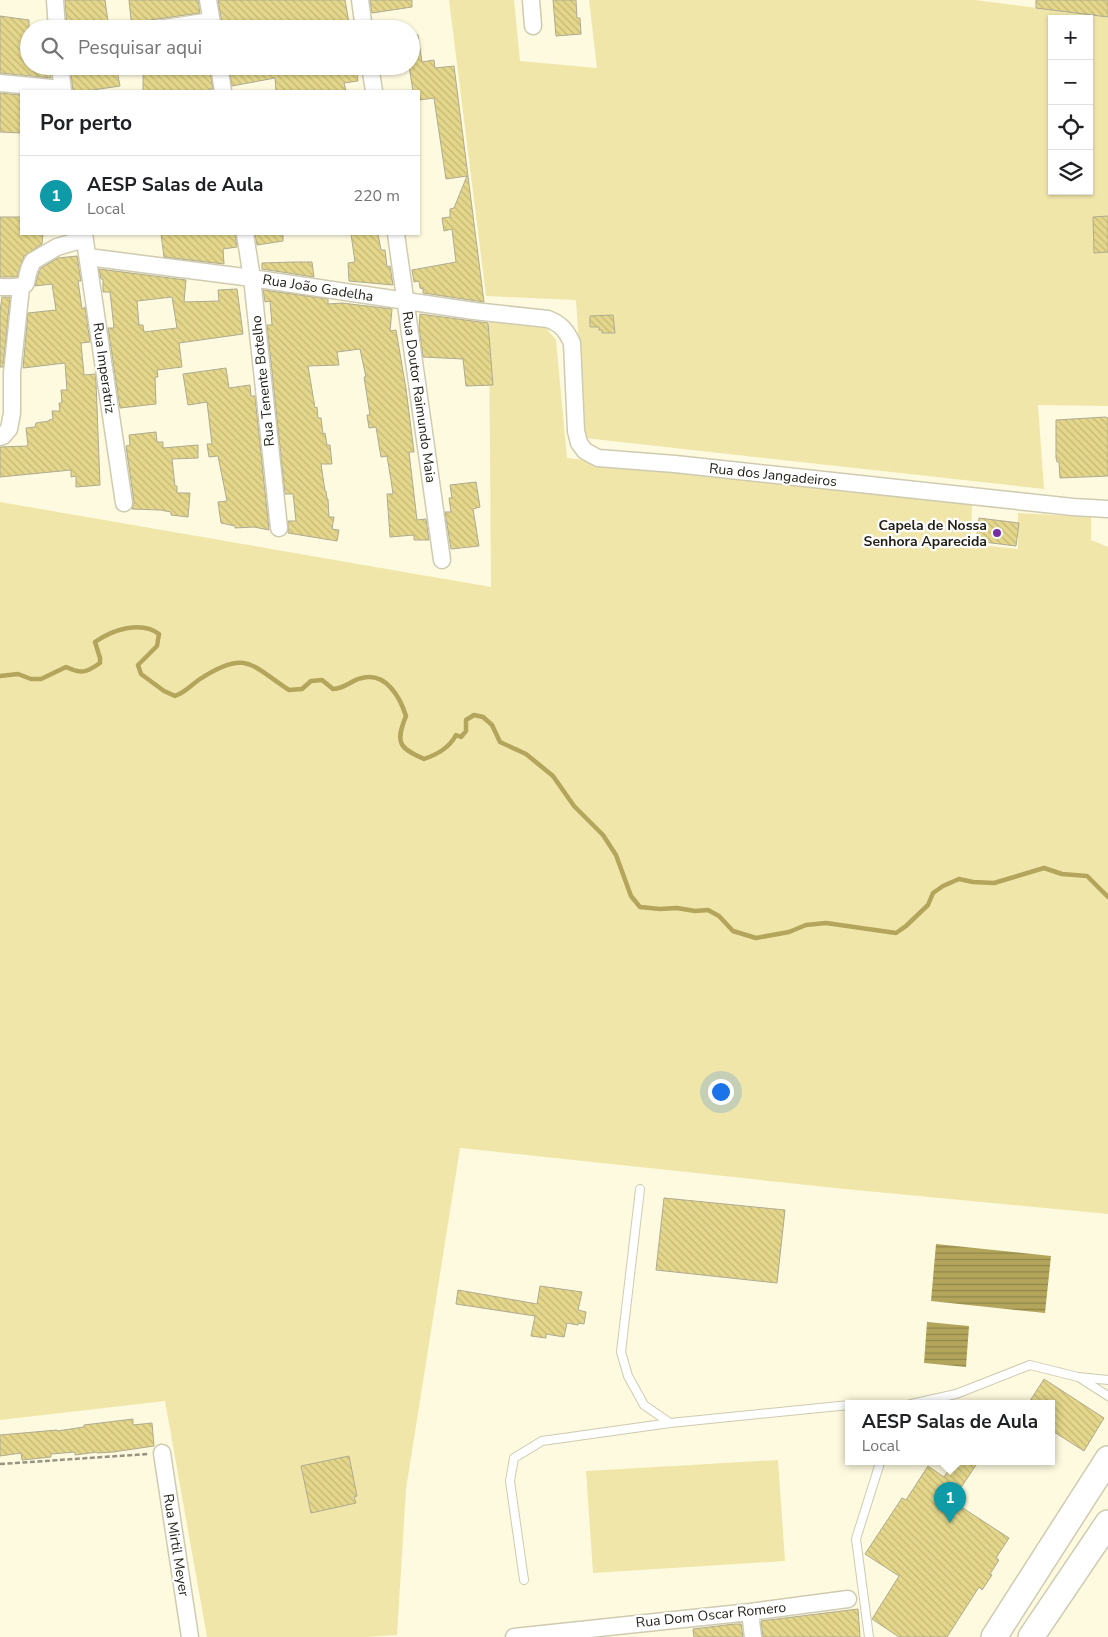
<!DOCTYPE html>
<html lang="pt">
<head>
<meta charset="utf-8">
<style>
	body { margin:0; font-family:"Nunito Sans",sans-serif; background:#f6f6f6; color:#202124 }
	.controls { position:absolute; right:15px; top:15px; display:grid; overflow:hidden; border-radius:0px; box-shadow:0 1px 4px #0004 }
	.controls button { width:45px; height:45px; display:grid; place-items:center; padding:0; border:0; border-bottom:1px solid #e0e0e0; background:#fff; color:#202124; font:25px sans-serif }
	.you { position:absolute; left:720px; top:1091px; width:18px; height:18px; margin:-12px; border:4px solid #fff; border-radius:50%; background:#1a73e8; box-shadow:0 0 0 8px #1a73e833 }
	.badge { display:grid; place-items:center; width:32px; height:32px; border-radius:50%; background:#2563eb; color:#fff; font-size:16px; font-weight:700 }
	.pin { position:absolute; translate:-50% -41px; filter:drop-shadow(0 1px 2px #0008) }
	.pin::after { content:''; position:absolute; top:26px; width:18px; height:15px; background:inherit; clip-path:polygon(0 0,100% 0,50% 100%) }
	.popup { position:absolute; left:845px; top:1400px; width:210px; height:65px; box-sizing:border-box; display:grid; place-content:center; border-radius:0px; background:#fff; filter:drop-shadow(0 1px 4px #0005); font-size:16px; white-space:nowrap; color:#757577 }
	.popup b { font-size:19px; color:#202124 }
	.popup::after { content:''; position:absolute; left:50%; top:100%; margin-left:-10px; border:10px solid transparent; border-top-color:#fff }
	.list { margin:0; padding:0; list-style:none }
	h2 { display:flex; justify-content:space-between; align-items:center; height:65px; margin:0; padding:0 20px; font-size:21px }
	h2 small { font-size:16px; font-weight:400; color:#757577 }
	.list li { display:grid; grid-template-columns:32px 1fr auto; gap:15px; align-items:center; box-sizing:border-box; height:80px; padding:0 20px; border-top:1px solid #e0e0e0 }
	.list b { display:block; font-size:19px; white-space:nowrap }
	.list p { margin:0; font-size:16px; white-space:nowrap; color:#757577 }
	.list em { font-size:16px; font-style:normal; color:#757577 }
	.icon { flex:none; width:28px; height:28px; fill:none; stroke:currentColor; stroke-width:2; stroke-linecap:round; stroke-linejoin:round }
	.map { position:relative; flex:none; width:1108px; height:1637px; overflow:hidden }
	.search { position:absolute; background:#fff; box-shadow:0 1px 4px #0004; left:20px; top:20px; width:400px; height:55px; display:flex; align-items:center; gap:12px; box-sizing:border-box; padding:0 18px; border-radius:28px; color:#757577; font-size:19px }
	.panel { position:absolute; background:#fff; box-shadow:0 1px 4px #0004; left:20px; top:90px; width:400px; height:145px; border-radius:0px }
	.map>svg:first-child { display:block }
</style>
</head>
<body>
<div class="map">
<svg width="1108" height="1637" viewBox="0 0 1108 1637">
	<defs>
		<pattern id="water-rules" width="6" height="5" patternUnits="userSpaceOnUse" patternTransform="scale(1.25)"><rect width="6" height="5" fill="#b3a55b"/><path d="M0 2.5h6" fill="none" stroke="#91864a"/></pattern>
		<pattern id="building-back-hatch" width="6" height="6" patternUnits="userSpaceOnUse" patternTransform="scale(1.25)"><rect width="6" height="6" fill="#e4d78b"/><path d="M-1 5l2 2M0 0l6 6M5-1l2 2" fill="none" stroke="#c3b877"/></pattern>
	</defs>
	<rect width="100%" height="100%" fill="#fefadf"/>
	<path fill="#f0e6aa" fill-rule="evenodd" d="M449,0H514L520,61L597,68L589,0H975L1108,17V406L1038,405L1044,489L585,438L576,300L486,296ZM1052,19H1089V191H1052Z
		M489,322L543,324L556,340L567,458L972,502L971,544L1018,549V513L1091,517V540L1108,547V1214L845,1189L460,1148L406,1489L397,1635L366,1637H207L165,1401L0,1420V502L491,587Z
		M778,1460L785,1561L593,1573L586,1471Z"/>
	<path fill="url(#water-rules)" d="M936,1244L1051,1256L1045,1313L931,1301Z
		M927,1322L969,1326L966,1367L924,1363Z"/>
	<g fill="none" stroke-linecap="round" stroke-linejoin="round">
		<path stroke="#b3a55b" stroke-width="4.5" d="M0,676L18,674L31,679H41L66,667C81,674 86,673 100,663V658L95,642C112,630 141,620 159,634L157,646L138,665L141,674L164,691L175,696C186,692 191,685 200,679C246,649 251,665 289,690L302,689L311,681L322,680L333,689C347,688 351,680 362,678C386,672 400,697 406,716C395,743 399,748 424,759C438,754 449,748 456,735L461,737L466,731V720L474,715L483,717L492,725L500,742L526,754L553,776L574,806L603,835L616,855L631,896L640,907L660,909L677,908L695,911L708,910L719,916L733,931L756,938L789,932L806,925L826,923L896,933L906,926L928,905L933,893L943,886L959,879L973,882L994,883L1044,868L1062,874L1087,876L1108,897"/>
	</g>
	<path fill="url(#building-back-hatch)" stroke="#afab92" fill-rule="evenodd" d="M65,0H105L109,29H67Z
		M129,0H198L200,13L150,20L146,24V29H132Z
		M218,0H345L350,29H282L281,25L251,29H223Z
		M370,0H412V7L372,13Z
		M553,0H576L577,18H580L581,34L556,36Z
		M1036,0H1108V17L1036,8Z
		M0,16L29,20V66H50L51,78L0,73Z
		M202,24L203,29H171Z
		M411,35H418L422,62L434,60L435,68L454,66L484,302L423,293V289L420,288L419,281L414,282L412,270L456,262L452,229L444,231L442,218L450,217V209L454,208L467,176L446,179L434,98L419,100V91H413L409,66H411Z
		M70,66H116L120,86L86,91H73Z
		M170,66H209L213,89H210V91H143V69Z
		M229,66H356L358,81L344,83L346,91H276L275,78L232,86Z
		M0,93L21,95V133L0,132Z
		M1108,216V252L1094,253L1093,217Z
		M0,217H21V234H43L42,244L24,256L17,277H0Z
		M161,234H235L237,247L223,249L224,264L164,257Z
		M255,234H283V241L257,245Z
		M351,234H378L381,250H385L387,267L390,266L393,285L349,281L348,263L355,262Z
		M77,256L81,281H78L82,309L85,307L90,342L81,343L84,375L95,374L96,382L100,485L76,487V476L71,477V470L0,477V447L28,446L26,428L35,427L36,423L49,421V420L53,419L52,411H60L59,403H62L61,390H67L65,363L23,368L28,313L56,310L52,284L35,286L39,272L41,268L58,258Z
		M295,262H312L314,277L262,269V263Z
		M99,269L186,280L184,302L219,301L218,290L237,289L243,334L179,343L182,367L157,370L158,377H155L156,404L120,408L108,328H114L110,292H103V279H101ZM172,297L177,328L144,332L143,325H139L137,301Z
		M263,290L328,299V304L342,303L392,309L390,331L396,330L406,389L414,452H409L417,520L426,519L429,540H414V535L390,537L387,494H393L391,480L387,456L381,457L376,427L369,428L367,415H370L364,377H366L360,349L337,352L339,365L308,366L315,408L317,407L318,418H321L323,434L325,433L327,445H330L332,464H321L325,491H326L327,499H328L329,517H334L332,529L339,530L337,541L288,533V521H296L293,494H285L267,325H272L270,301L265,302Z
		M2,297H10L3,367H0V311Z
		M420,314L488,323L493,385L466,386L463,359L423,357L419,327Z
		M613,315L615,333H602V330H599V327H590V316Z
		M226,368L229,388L250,385L251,396H255L269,530L254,527L235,528V526L221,523L218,502L227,501L218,456L209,457L207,444H212L207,402L188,405L183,374Z
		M1105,417L1108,418V476L1060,478L1059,462H1057L1056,458V420Z
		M156,432L157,442H163V448L198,445V458L172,459L175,486H177V493H190L188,517L171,515V512L160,510L132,509L134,502L126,446L130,445L129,435Z
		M476,482L480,507L473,509L479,546L451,549L445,512H451L449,498H452L450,485Z
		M979,518L1019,523L1016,546L976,541Z
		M664,1198L785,1210L777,1283L656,1270Z
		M540,1286L582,1292L578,1310L586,1312L584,1324L578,1323V1325L567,1323L564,1337L546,1334V1338L531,1336L535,1316L456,1304L458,1290L537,1304Z
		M1044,1379L1104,1418L1084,1451L1051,1430V1404H1028Z
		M133,1419V1425L152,1423L154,1446L113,1452L97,1453V1452L75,1455V1452L51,1454V1457L22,1460L21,1453L0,1456V1435L57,1430V1431L84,1427V1425Z
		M349,1456L357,1496L354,1497L356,1503L311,1513L301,1466Z
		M954,1462H978L952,1501L1009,1538L996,1558L999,1560L990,1574L992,1575L982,1590L979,1587L947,1637H899L872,1619L899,1576L865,1554L902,1498L906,1500L928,1466L944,1477Z
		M858,1609L860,1637H763L761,1621Z
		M734,1624H741L743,1637H694L693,1629Z"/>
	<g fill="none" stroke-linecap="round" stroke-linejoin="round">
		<g stroke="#cfcbb1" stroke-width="10">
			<path id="lane" d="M151,26L211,17
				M640,1189L621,1352L628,1376L644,1405L670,1423
				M1080,1378L1108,1396
				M911,1404L956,1394L1030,1365L1078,1377L1108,1380
				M524,1580L510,1481L514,1458L542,1441L670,1423L849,1405
				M869,1637L856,1539L879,1466L878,1462"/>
		</g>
		<g stroke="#cfcbb1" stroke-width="19">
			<path id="street" d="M55,0L57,29
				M208,0L213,29
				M360,0L364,29
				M531,0L533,26
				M60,66L63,91
				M219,66L223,91
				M370,66L374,91
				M0,83L62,89
				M84,234L124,503
				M245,234L252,278L279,528
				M396,234L442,560
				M88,257L252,278L474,311L548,319C561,324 566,330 572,343L576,431L579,443L585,451L598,458L675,464L1073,507L1108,509
				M0,287C39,288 19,284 33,261L57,247L84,239
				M0,437L3,436L9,429L12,413V373L21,287
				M162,1453L190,1637
				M750,1612L753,1637
				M514,1637L750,1612L848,1599"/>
		</g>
		<g stroke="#cfcbb1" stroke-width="28">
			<path id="primary" d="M994,1637L1108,1459
				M1031,1637L1108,1523"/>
		</g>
		<path stroke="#969380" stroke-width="2.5" stroke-dasharray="5 2.5" stroke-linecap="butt" d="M0,1464L148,1454"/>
		<use href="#lane" stroke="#fff" stroke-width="8"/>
		<use href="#street" stroke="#fff" stroke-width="16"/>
		<use href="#primary" stroke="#fff" stroke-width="25"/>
	</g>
	<circle fill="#762fa2" stroke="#fff" stroke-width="2" cx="997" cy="533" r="5"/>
	<g text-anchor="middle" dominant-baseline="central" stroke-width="4.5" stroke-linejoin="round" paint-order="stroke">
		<g font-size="14" fill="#201e15" stroke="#fff">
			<text transform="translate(318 288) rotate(9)">Rua João Gadelha</text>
			<text transform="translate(104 368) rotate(82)">Rua Imperatriz</text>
			<text transform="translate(263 381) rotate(-96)">Rua Tenente Botelho</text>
			<text transform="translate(419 397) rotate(82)">Rua Doutor Raimundo Maia</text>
			<text transform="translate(773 475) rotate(6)">Rua dos Jangadeiros</text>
			<text transform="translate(176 1545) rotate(81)">Rua Mirtil Meyer</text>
			<text transform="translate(711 1615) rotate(-6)">Rua Dom Oscar Romero</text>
		</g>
		<g font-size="14" font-weight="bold" fill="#201e15" stroke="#fff" text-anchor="end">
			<text x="987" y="525">Capela de Nossa<tspan x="987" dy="16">Senhora Aparecida</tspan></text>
		</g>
	</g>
</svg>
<div class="controls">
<button>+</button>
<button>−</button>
<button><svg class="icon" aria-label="locate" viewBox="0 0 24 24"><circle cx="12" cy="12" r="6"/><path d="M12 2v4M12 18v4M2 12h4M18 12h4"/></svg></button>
<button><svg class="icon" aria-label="layers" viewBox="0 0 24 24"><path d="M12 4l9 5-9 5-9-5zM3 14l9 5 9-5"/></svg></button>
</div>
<div class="you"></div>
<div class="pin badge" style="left:950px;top:1523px;background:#0f9aa8">1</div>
<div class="popup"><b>AESP Salas de Aula</b>Local</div>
<div class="search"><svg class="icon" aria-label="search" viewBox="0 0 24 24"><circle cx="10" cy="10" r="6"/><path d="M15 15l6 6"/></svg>Pesquisar aqui</div>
<section class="panel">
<h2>Por perto<small></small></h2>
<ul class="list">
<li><span class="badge" style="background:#0f9aa8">1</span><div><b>AESP Salas de Aula</b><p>Local</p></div><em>220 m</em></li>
</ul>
</section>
</div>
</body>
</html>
